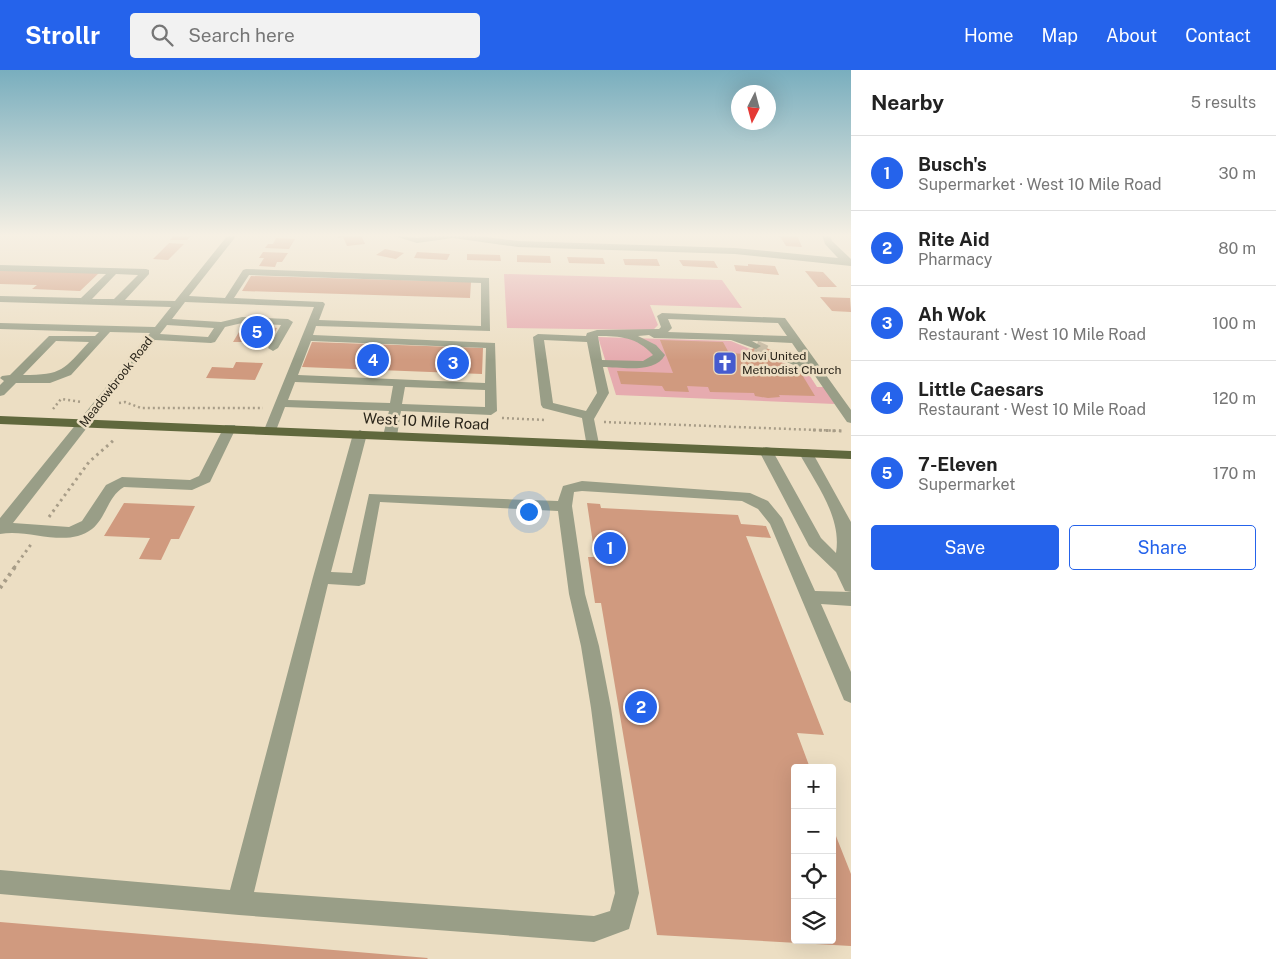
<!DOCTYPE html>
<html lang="en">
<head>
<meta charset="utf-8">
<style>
	body { margin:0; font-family:"Public Sans",sans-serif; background:#f2f2f2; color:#222 }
	.controls { position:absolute; right:15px; bottom:15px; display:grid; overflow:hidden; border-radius:5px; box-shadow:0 5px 20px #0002 }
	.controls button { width:45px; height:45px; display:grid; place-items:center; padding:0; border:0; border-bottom:1px solid #e0e0e0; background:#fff; color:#222; font:25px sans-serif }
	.compass { position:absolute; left:731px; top:15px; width:45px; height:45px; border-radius:50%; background:#fff; box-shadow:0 5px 20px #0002; rotate:186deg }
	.you { position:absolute; left:528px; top:441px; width:18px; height:18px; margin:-12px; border:4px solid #fff; border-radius:50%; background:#1a73e8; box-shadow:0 0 0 8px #1a73e833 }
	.badge { display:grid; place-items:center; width:32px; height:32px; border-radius:50%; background:#2563eb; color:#fff; font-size:16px; font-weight:700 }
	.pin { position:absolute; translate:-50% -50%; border:2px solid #fff; box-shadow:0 1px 5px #0006 }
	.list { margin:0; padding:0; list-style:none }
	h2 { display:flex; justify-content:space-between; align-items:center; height:65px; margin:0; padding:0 20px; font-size:21px }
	h2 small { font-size:16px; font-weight:400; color:#767676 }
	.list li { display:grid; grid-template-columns:32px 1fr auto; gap:15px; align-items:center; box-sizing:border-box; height:75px; padding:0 20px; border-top:1px solid #e0e0e0 }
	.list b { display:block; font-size:19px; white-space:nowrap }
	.list p { margin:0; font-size:16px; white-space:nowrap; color:#767676 }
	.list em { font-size:16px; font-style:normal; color:#767676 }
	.actions { display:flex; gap:10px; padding:15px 20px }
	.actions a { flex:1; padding:11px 0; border:1px solid #2563eb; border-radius:5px; text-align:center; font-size:18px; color:#2563eb }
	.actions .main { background:#2563eb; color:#fff }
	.icon { flex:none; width:28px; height:28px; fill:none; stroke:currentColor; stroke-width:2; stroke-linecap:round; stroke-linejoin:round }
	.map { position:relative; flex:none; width:851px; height:889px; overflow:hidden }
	header { display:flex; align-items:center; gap:30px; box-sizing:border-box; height:70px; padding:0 25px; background:#2563eb; color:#fff }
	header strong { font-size:24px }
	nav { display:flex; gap:28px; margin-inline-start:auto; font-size:18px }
	.search { width:350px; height:45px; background:#f2f2f2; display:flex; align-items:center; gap:12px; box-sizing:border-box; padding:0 18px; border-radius:5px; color:#767676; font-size:19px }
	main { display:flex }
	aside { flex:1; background:#fff }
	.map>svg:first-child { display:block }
</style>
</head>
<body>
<header>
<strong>Strollr</strong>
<div class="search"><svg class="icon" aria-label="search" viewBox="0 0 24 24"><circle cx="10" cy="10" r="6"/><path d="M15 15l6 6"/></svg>Search here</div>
<nav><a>Home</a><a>Map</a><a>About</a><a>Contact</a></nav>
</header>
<main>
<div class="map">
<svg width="851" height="889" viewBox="0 0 851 889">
	<rect width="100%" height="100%" fill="#ecdec3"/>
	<path fill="#e6abaf" d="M504,204L722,210L742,238L650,235L658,255L653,260L507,258Z
		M598,267L731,271L808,303L817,317H824L835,334L616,325Z"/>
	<path fill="#d09a7f" d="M174,165H192L187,170H170Z
		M337,165H361L365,174L347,176L343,167L338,168Z
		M776,165H797L802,177L786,176L781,168Z
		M276,168L295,169L289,179L265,178L268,174H273Z
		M169,173L184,174L168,190L153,189Z
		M385,179L404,183L396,189L376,185Z
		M263,182L288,183L282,192H277L275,197L259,196L264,188H259Z
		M417,182L450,184L447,190L414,188Z
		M467,184L500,185L501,191L467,190Z
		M517,185L550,186L551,193L517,192Z
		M567,187L603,188L605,194L569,193Z
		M623,189H657L660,196L625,195Z
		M679,190L714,191L718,198L683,196Z
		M748,194L775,196L779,205L736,201L734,195L748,196Z
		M0,200L99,203L80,221L32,219L37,215L0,214Z
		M805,201L823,202L837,217H818Z
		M251,206L471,212L470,228L242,221Z
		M820,227L850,228L851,242L832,241Z
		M245,252L273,254L271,257L277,258L272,267H266L263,272H233Z
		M660,270L723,272L729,283L745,284L758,275L774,281L766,286L797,299L795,301L801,303L815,326L779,325L780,327L768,328L755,326L754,323L710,322L708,317L687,316L689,322L665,321L662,316L621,314L617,301L673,303Z
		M312,272L483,278L482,304L302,297Z
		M236,292L263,293L255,310L206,308L212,297L233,298Z
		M124,433L195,436L179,469H171L161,490L139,489L150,468L104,466Z
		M587,433L600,434L601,438L738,445L741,454L766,456L771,468L746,466L824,665L797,663L810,698H795V870H832V756L851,804V876L657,865L601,533H595L588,487H595Z
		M0,852L428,888L427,889H0Z"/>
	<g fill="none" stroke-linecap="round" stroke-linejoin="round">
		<path stroke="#c5b9a1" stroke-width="11" stroke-dasharray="11 5.5" stroke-linecap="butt" d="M756,276L771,283"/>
		<path stroke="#a89d88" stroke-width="2.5" stroke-dasharray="2 3" stroke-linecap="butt" d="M119,333L125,332L141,338H263
			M53,339L61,329L82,332
			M502,348L546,350
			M604,352L843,361"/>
		<path stroke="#a89d88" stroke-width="3" stroke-dasharray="2.5 4" stroke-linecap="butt" d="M813,360L843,361
			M49,447L89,392L115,369
			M14,498L32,473"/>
		<path stroke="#a89d88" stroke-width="4" stroke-dasharray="3 4.5" stroke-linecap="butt" d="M0,518L15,497"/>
		<path fill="#999e87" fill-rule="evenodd" d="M228,165H237L189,226L225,228L243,200L246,199L489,208L490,261L316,256L313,265L495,273L497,341L491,345L401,341L397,366L390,370L383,366L389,341L285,337L275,363H265L264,360L314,237L185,232L172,249L221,252L242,247L288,249L293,252L278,278L273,281L268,278L281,255L242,253L225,257L215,272L211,273L155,270L13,453L69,457L82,451L106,415L122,407L190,410L199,406L225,355H235L236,358L210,412L192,420L124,417C108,426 106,448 92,459C66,479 29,458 0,464V448L150,263L110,262L71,305L50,313H16L4,325L0,326V315L4,311L0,308L2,306L10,305L49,266H95L99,262L0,259V253L155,257L171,237L0,232V226L81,228L106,204L0,201V195L146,199L149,200V204L125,230L175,231ZM116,204L138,205L114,229H92ZM249,205L481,213V256L319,250L325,234L323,232L234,228ZM167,255L214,258L208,267L160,264ZM56,271L89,272C63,300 63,305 23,305ZM311,271L486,278L485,313L298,305ZM295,312L393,316L390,333L288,330ZM405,317L485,320V337L402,334Z
			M391,165L417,168L439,165H471L518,171L735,178L838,188L825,174L822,165H830L832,171L851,189V196L735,184L518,177L453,168L417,173Z
			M662,243L785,248L851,340V353L847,352L813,303L765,283L771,280L805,292L792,273L752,271L761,276L756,279L731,270L654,268L649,265L638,266L656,275L665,285C655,304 621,297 603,297L609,323L594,349L599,374L592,378L587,377L582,348L543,338L541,335L533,267L538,264L586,266L587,263L597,260L659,259L661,257L657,246ZM668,249L778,253L787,266L668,262L672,258ZM598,266C620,266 637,267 653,285L643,291L602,290ZM544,270L587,272L597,323L586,341L553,333Z
			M360,360L367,364L331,502L352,503L369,424L558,431L563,416L582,411L750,423L768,431L782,448L815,521L851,522L845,521L836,502L809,476L759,381L766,377L771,378L821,468L836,483C842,447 816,414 799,383L806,379L811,380L851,452V536L821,534L851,602V633L844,630L770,454L758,439L742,431L582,421L574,422L572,436L585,524L599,576L611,638L639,823L629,859L594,872L239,845L0,824V800L230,820L313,507L353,364ZM380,432L558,441L569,524L581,576L591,638L615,823L610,841L594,846L254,822L328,514L359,516L365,514Z"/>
		<path fill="#60683d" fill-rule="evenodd" d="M0,346L851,381V389L0,354Z"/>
	</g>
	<linearGradient id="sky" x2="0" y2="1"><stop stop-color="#79aebe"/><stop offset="0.57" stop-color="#f6f0e4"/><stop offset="1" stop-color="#f6f0e4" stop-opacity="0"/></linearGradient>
	<rect width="851" height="290" fill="url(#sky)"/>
	<defs>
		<g id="church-square" transform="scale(1.25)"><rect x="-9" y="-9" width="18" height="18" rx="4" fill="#465bcf" stroke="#ecdec3"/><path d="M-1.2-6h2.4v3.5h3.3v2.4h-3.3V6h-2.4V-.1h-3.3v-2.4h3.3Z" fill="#fff"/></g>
	</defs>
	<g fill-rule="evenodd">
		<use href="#church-square" x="725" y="293"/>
	</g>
	<g text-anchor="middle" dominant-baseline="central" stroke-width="5" stroke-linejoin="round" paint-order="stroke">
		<g font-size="12" fill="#2b261b" stroke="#ecdec3" text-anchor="start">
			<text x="742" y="286">Novi United<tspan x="742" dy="14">Methodist Church</tspan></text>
		</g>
		<g font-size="12" fill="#2b261b" stroke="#ecdec3">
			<text transform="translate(116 312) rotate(-52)">Meadowbrook Road</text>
		</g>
		<g font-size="15" fill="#2b261b" stroke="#ecdec3">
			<text transform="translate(426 351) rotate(3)">West 10 Mile Road</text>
		</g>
	</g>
</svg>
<div class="controls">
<button>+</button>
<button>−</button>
<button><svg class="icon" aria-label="locate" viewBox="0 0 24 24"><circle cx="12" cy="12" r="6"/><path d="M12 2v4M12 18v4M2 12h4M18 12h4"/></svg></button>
<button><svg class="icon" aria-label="layers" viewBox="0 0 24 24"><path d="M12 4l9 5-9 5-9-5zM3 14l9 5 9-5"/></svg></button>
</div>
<svg class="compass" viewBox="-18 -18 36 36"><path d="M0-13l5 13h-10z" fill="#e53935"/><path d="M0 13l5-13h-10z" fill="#767676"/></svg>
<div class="you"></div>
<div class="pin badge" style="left:610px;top:478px">1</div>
<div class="pin badge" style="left:641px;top:637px">2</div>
<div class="pin badge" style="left:453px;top:293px">3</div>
<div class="pin badge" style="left:373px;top:290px">4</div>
<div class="pin badge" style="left:257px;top:262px">5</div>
</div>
<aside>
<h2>Nearby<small>5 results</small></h2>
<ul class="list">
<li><span class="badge">1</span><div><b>Busch's</b><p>Supermarket · West 10 Mile Road</p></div><em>30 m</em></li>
<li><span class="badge">2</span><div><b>Rite Aid</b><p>Pharmacy</p></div><em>80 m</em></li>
<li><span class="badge">3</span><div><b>Ah Wok</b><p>Restaurant · West 10 Mile Road</p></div><em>100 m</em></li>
<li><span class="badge">4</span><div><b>Little Caesars</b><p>Restaurant · West 10 Mile Road</p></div><em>120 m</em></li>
<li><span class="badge">5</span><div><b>7-Eleven</b><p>Supermarket</p></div><em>170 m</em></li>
</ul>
<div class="actions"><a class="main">Save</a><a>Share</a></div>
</aside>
</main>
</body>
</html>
